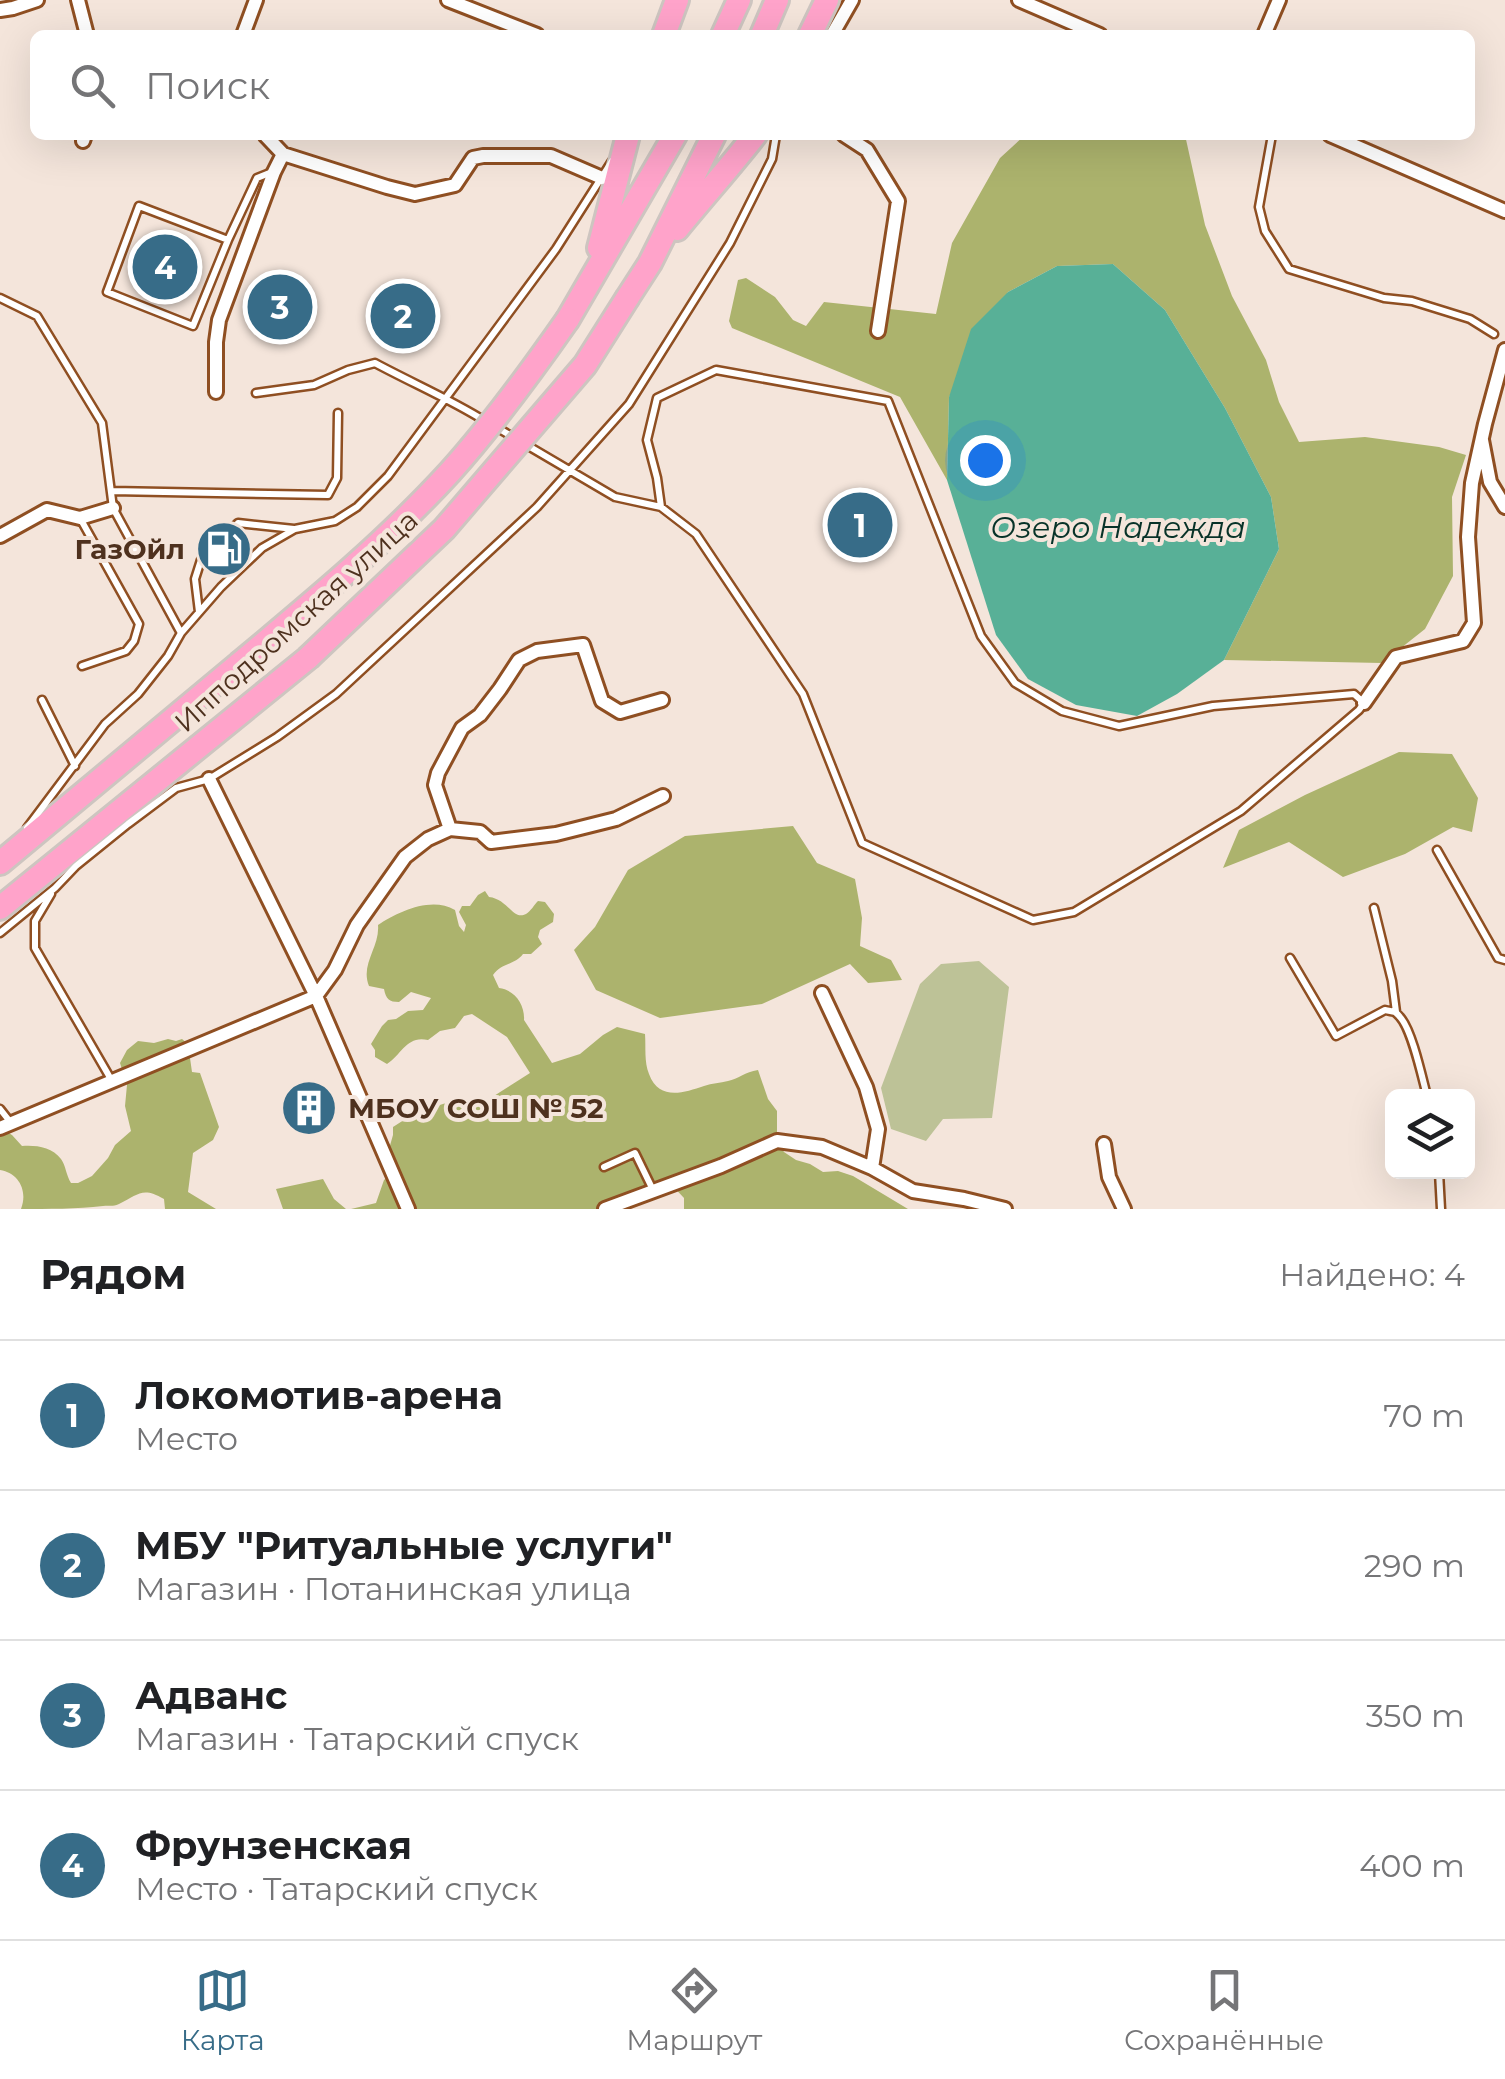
<!DOCTYPE html>
<html lang="ru">
<head>
<meta charset="utf-8">
<style>
	body { margin:0; font-family:Montserrat,sans-serif; background:#f2f2f2; color:#202124 }
	.controls { position:absolute; right:30px; bottom:30px; display:grid; overflow:hidden; border-radius:15px; box-shadow:0 10px 40px #0002 }
	.controls button { width:90px; height:90px; display:grid; place-items:center; padding:0; border:0; border-bottom:2px solid #e0e0e0; background:#fff; color:#202124; font:50px sans-serif }
	.you { position:absolute; left:985px; top:460px; width:35px; height:35px; margin:-25px; border:8px solid #fff; border-radius:50%; background:#1a73e8; box-shadow:0 0 0 15px #1a73e833 }
	.badge { display:grid; place-items:center; width:65px; height:65px; border-radius:50%; background:#376c88; color:#fff; font-size:32px; font-weight:700 }
	.pin { position:absolute; translate:-50% -50%; border:5px solid #fff; box-shadow:0 2px 10px #0006 }
	.list { margin:0; padding:0; list-style:none }
	h2 { display:flex; justify-content:space-between; align-items:center; height:130px; margin:0; padding:0 40px; font-size:42px }
	h2 small { font-size:32px; font-weight:400; color:#757577 }
	.list li { display:grid; grid-template-columns:65px 1fr auto; gap:30px; align-items:center; box-sizing:border-box; height:150px; padding:0 40px; border-top:2px solid #e0e0e0 }
	.list b { display:block; font-size:38px; white-space:nowrap }
	.list p { margin:0; font-size:32px; white-space:nowrap; color:#757577 }
	.list em { font-size:32px; font-style:normal; color:#757577 }
	.icon { flex:none; width:55px; height:55px; fill:none; stroke:currentColor; stroke-width:2; stroke-linecap:round; stroke-linejoin:round }
	.map { position:relative; flex:none; width:1505px; height:1209px; overflow:hidden }
	.search { position:absolute; background:#fff; box-shadow:0 10px 40px #0002; left:30px; right:30px; top:30px; height:110px; display:flex; align-items:center; gap:25px; box-sizing:border-box; padding:0 35px; border-radius:15px; color:#757577; font-size:38px }
	.sheet { height:730px; background:#fff }
	nav { display:flex; justify-content:space-around; align-items:center; box-sizing:border-box; height:140px; border-top:2px solid #e0e0e0; background:#fff; font-size:28px; color:#757577 }
	nav a { display:grid; justify-items:center; gap:5px }
	nav .on { color:#376c88 }
	.map>svg:first-child { display:block }
</style>
</head>
<body>
<div class="map">
<svg width="1505" height="1209" viewBox="0 0 1505 1209">
	<rect width="100%" height="100%" fill="#f4e5db"/>
	<path fill="#bdc297" d="M979,961L1009,987L992,1118L943,1119L926,1141L891,1129L881,1088L920,984L941,964Z"/>
	<path fill="#acb36d" d="M1025,135H1185L1205,225L1232,296L1266,360L1279,402L1299,442L1365,437L1439,447L1466,455L1452,497L1453,576L1425,629L1382,663L1224,660L1279,549L1271,497L1225,408L1165,310L1113,264L1057,266L1008,292L949,397L947,480L900,397L732,328L729,321L738,280L746,278L775,297L793,320L806,326L824,302L936,314L952,243L1000,158Z
		M1399,752L1452,754L1478,798L1472,832L1453,827L1405,854L1343,877L1289,842L1223,868L1239,830L1305,795Z
		M793,826L817,863L855,879L862,918L860,946L891,960L902,980L868,983L850,964L762,1004L660,1018L596,990L574,950L595,927L628,870L685,836Z
		M485,891L489,897C508,899 513,921 526,914C531,911 534,905 538,901L545,902L554,914L553,922L540,930L538,937L542,944L531,954H523C515,965 501,963 493,975L499,988C515,990 525,1005 524,1020L552,1063L580,1054L603,1035L617,1027L645,1034C646,1047 644,1062 649,1074C659,1101 683,1093 704,1086C712,1083 720,1083 728,1081C738,1079 745,1072 758,1070L768,1099L777,1111V1141L784,1152L796,1160L810,1164L823,1172L838,1171L853,1176L908,1209H684V1198L669,1182L605,1209H351L376,1203L384,1180L397,1169L389,1149L393,1135V1127C415,1112 436,1105 463,1099L475,1108L530,1073L507,1037L472,1014L464,1016L455,1028L440,1031L428,1040C407,1035 402,1054 387,1064L375,1057V1050L371,1044L382,1026L388,1020L396,1019L408,1011L423,1010L431,998L411,992L399,1002C389,1002 386,999 384,989L369,986C360,964 380,947 378,925C398,912 431,896 455,910L459,926L464,932L466,925L459,912L462,906H470L478,895Z
		M168,1039L176,1041L182,1039L188,1044L192,1072L200,1073L219,1127L213,1140L193,1153L188,1192L216,1209H165L164,1199C142,1186 138,1195 119,1204C112,1207 110,1205 103,1206C77,1209 48,1209 21,1209C28,1191 19,1173 0,1170V1128L12,1135L22,1146C36,1145 52,1147 61,1159C66,1166 66,1175 71,1183H78L92,1176L108,1158L115,1145L131,1131L125,1106L127,1085L120,1063L127,1050L138,1041L154,1043Z
		M323,1179L334,1199L346,1209H283L276,1189Z"/>
	<path fill="#58b097" d="M1113,264L1165,310L1225,408L1271,497L1279,549L1224,660L1177,694L1137,716L1076,705L1028,679L996,635L947,480L949,397L971,329L1008,292L1057,266Z"/>
	<g fill="none" stroke-linecap="round" stroke-linejoin="round">
		<g stroke="#8f4f22" stroke-width="11">
			<path id="lane" d="M1272,135L1259,207L1265,231L1289,269L1384,298L1412,301L1470,319L1494,334
				M228,240L139,206L107,292L193,326L228,240L257,178L272,172
				M0,298L37,316L102,423L113,508L181,633
				M256,393L314,385L348,370L375,363C412,383 450,399 485,421
				M496,427L615,497L661,507L696,534L803,694L862,843L1033,920L1074,912L1241,811L1359,710L1364,703L1354,694L1213,706L1119,726L1062,711L1015,683L981,636L888,401L716,370L657,398L647,440L657,478L661,507
				M112,491L328,495L337,478L338,413
				M80,518L139,624L134,641L126,651L82,666
				M199,612L195,579L201,560L238,523L294,529
				M42,700L75,766
				M27,828L105,724L138,694L168,656L181,633L221,587L262,548L295,529L335,521L357,507L388,476L556,249L612,161
				M1437,850L1498,958L1505,960
				M51,894L35,921V948L112,1081
				M1374,908L1392,981L1396,1012
				M0,933L55,888L76,866L128,824L176,788L209,779L277,737L336,694L537,507L629,404L730,243L772,159L776,135
				M1290,958L1336,1036L1385,1010C1394,1012 1394,1010 1400,1017C1412,1030 1422,1077 1427,1096
				M0,1109L11,1123
				M604,1167L635,1153L653,1190
				M1439,1172L1441,1209"/>
		</g>
		<g stroke="#8f4f22" stroke-width="18">
			<path id="street" d="M78,0L87,35
				M448,0L537,35
				M1019,0L1100,35
				M0,10L13,8L37,0
				M243,35L256,0
				M832,35L852,0
				M1264,35L1279,0
				M265,135L283,154L387,187L415,194L455,185L473,158L483,156H551L602,178
				M844,135L867,150L898,201L878,331
				M1330,135L1505,211
				M83,141L85,135
				M216,392V342L219,320L274,172L283,154
				M1482,440L1490,482L1505,507
				M0,536L47,510L80,518L113,508
				M1364,703L1396,657L1463,641L1474,623L1468,537L1472,483L1485,424L1505,350
				M209,779L316,996L408,1209
				M450,829L435,785L438,773L462,728L480,715L500,689L519,660L537,651L583,645L602,701L620,712L662,700
				M822,993L866,1087L878,1129L872,1168
				M0,1128L316,996L335,970L357,925L405,857L428,839L450,829L480,832L491,842L556,834L616,819L663,796
				M1104,1144L1109,1177L1124,1209
				M605,1209L721,1166L777,1141L822,1147L872,1168L913,1191L964,1199L1005,1209"/>
		</g>
		<g stroke="#cdc5c0" stroke-width="28">
			<path id="highway" d="M664,35L677,0
				M723,35L739,0
				M762,35L777,0
				M810,35L827,0
				M677,229C703,197 730,167 755,135
				M599,248L628,135
				M628,297L650,263L714,135
				M568,319L675,135
				M0,863L239,664
				M0,908L308,658"/>
		</g>
		<use href="#lane" stroke="#fff" stroke-width="6"/>
		<use href="#street" stroke="#fff" stroke-width="12"/>
		<use href="#highway" stroke="#ffa3ca" stroke-width="22"/>
		<g stroke="#cdc5c0" stroke-width="28" stroke-linecap="butt">
			<path id="highway-bridge" d="M308,658L444,529L585,365L628,297
				M239,664C312,603 386,542 450,472C493,424 531,372 568,319"/>
		</g>
		<use href="#highway-bridge" stroke="#ffa3ca" stroke-width="22"/>
	</g>
	<defs>
		<g id="fuel-disc" transform="scale(2.875)"><circle r="9.5" fill="#376c88" stroke="#f4e5db"/><path d="M-5.5-6h7V0h2V4h1.3V-2.5L3-4.5l.8-.8L6-3V5H2.5V1h-1V6h-7ZM-4.2-4.7v3.2H.2V-4.7Z" fill="#fff"/></g>
		<g id="building-disc" transform="scale(2.875)"><circle r="9.5" fill="#376c88" stroke="#f4e5db"/><path d="M-4-6H4V6H1V3H-1V6H-4ZM-2.5-4.3h1.7v1.8h-1.7ZM.8-4.3h1.7v1.8H.8ZM-2.5-1h1.7V.8h-1.7ZM.8-1h1.7V.8H.8Z" fill="#fff"/></g>
	</defs>
	<g fill-rule="evenodd">
		<use href="#fuel-disc" x="224" y="549"/>
		<use href="#building-disc" x="309" y="1108"/>
	</g>
	<g text-anchor="middle" dominant-baseline="central" stroke-width="8" stroke-linejoin="round" paint-order="stroke">
		<g font-size="28" font-weight="bold" fill="#4e311e" stroke="#f4e5db" text-anchor="end">
			<text x="185" y="549">ГазОйл</text>
			<text x="348" y="1108" text-anchor="start">МБОУ СОШ № 52</text>
		</g>
		<g font-size="28" fill="#4e311e" stroke="#f4e5db">
			<text transform="translate(296 621) rotate(-42)">Ипподромская улица</text>
		</g>
		<g font-size="30" font-style="italic" fill="#073228" stroke="#f4e5db">
			<text x="1118" y="527">Озеро Надежда</text>
		</g>
	</g>
</svg>
<div class="controls">
<button><svg class="icon" aria-label="layers" viewBox="0 0 24 24"><path d="M12 4l9 5-9 5-9-5zM3 14l9 5 9-5"/></svg></button>
</div>
<div class="you"></div>
<div class="pin badge" style="left:860px;top:525px">1</div>
<div class="pin badge" style="left:403px;top:316px">2</div>
<div class="pin badge" style="left:280px;top:307px">3</div>
<div class="pin badge" style="left:165px;top:267px">4</div>
<div class="search"><svg class="icon" aria-label="search" viewBox="0 0 24 24"><circle cx="10" cy="10" r="6"/><path d="M15 15l6 6"/></svg>Поиск</div>
</div>
<section class="sheet">
<h2>Рядом<small>Найдено: 4</small></h2>
<ul class="list">
<li><span class="badge">1</span><div><b>Локомотив-арена</b><p>Место</p></div><em>70 m</em></li>
<li><span class="badge">2</span><div><b>МБУ &quot;Ритуальные услуги&quot;</b><p>Магазин · Потанинская улица</p></div><em>290 m</em></li>
<li><span class="badge">3</span><div><b>Адванс</b><p>Магазин · Татарский спуск</p></div><em>350 m</em></li>
<li><span class="badge">4</span><div><b>Фрунзенская</b><p>Место · Татарский спуск</p></div><em>400 m</em></li>
</ul>
</section>
<nav>
<a class="on"><svg class="icon" aria-label="map" viewBox="0 0 24 24"><path d="M3 6l6-2 6 2 6-2v14l-6 2-6-2-6 2zM9 4v14M15 6v14"/></svg>Карта</a>
<a><svg class="icon" aria-label="directions" viewBox="0 0 24 24"><path d="M12 3l9 9-9 9-9-9zM9 14v-3h6M13 9l2 2-2 2"/></svg>Маршрут</a>
<a><svg class="icon" aria-label="saved" viewBox="0 0 24 24"><path d="M7 4h10v16l-5-4-5 4z"/></svg>Сохранённые</a>
</nav>
</body>
</html>
